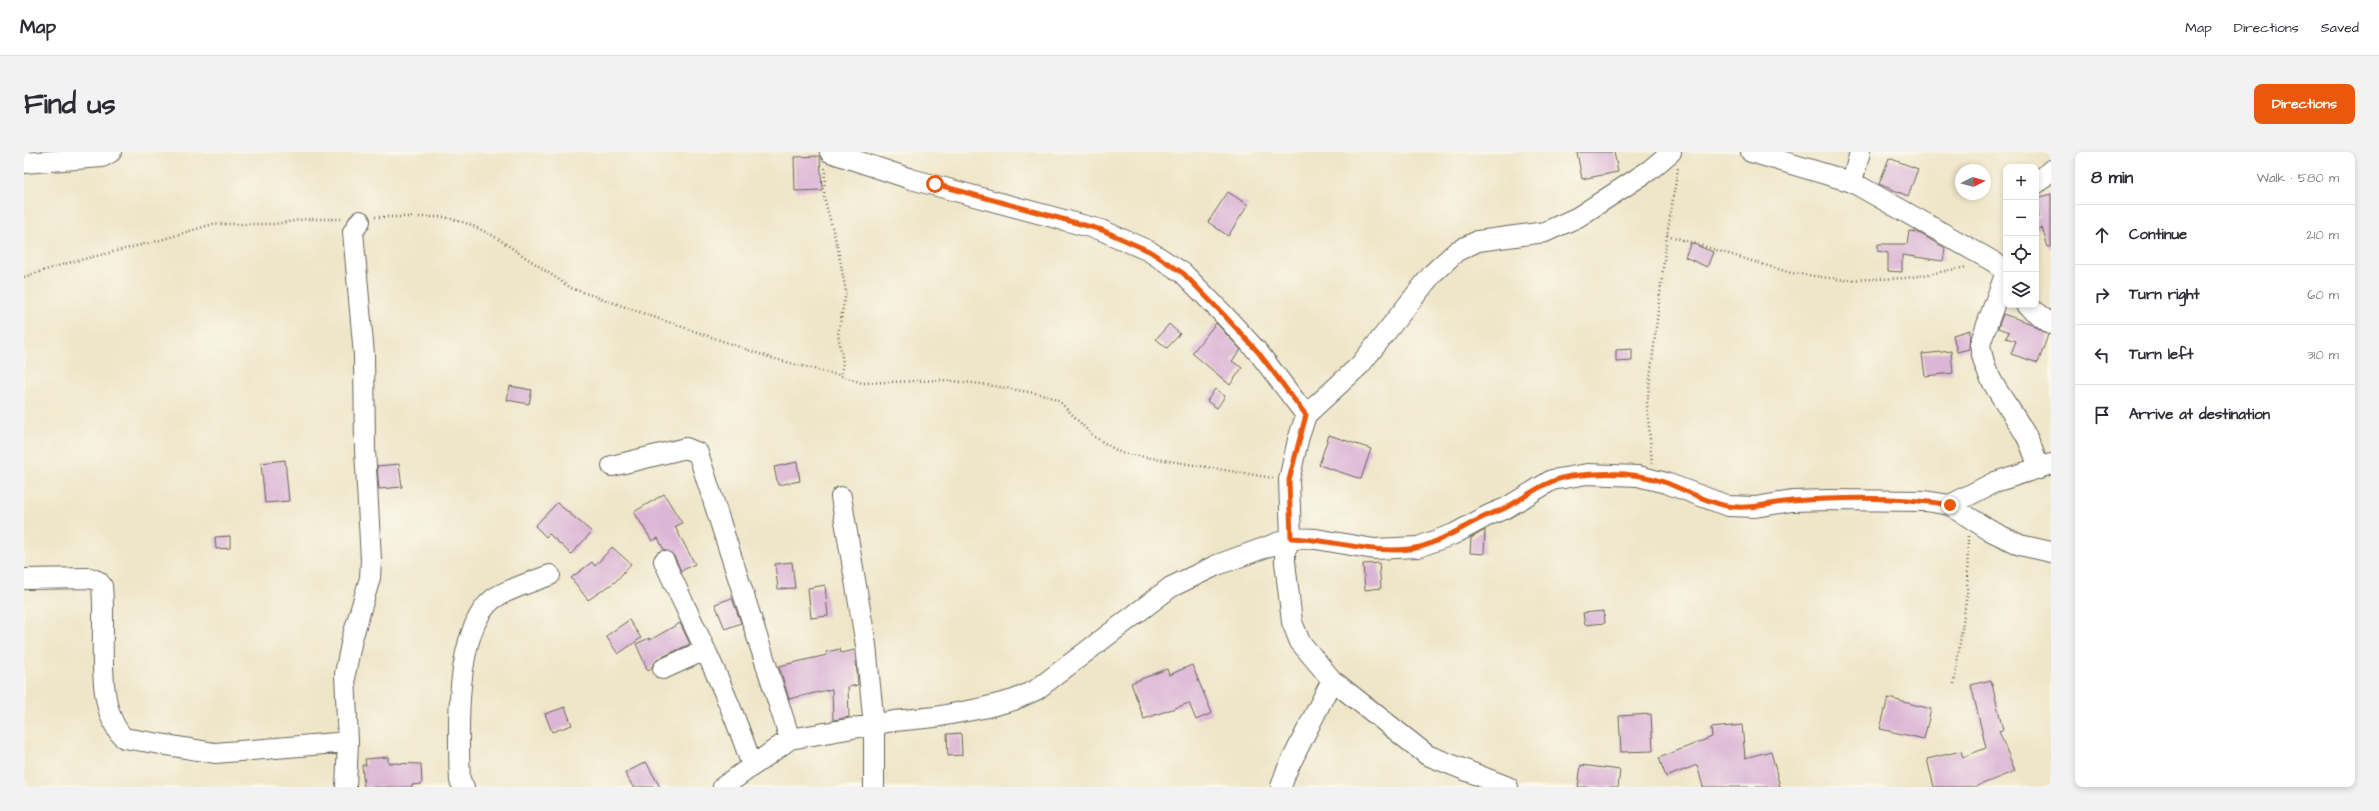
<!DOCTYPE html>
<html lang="en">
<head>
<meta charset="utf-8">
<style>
	body { margin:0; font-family:"Architects Daughter",sans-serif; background:#f2f2f3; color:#2b2b33 }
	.controls { position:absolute; right:12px; top:12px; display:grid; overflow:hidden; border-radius:8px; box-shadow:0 2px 6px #0003 }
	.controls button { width:36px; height:36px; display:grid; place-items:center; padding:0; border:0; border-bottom:1px solid #e1e1e2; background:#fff; color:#2b2b33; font:20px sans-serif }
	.compass { position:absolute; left:1931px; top:12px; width:36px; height:36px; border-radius:50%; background:#fff; box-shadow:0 2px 6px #0003; rotate:85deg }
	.stop { position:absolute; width:12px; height:12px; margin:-9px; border:3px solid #ea580c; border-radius:50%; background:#fff }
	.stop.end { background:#ea580c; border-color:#fff; box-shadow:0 1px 4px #0008 }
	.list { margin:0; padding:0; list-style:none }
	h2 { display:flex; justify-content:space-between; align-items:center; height:52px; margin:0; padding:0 16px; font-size:17px }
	h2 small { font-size:13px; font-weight:400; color:#7c7c81 }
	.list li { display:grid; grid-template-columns:26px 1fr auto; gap:12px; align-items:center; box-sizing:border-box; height:60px; padding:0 16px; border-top:1px solid #e1e1e2 }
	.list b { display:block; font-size:15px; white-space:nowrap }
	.list em { font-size:13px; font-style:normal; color:#7c7c81 }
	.icon { flex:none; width:22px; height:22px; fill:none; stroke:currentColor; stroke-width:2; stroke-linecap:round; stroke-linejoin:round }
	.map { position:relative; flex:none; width:2027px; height:635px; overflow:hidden; border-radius:8px }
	header { display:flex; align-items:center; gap:24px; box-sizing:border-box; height:56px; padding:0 20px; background:#fff; border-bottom:1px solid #e1e1e2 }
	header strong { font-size:19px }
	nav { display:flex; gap:22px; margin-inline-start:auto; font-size:14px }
	.intro { display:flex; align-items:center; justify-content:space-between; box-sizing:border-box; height:96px; padding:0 24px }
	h1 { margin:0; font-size:28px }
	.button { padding:10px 18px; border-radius:8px; background:#ea580c; color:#fff; font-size:14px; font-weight:700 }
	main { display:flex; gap:24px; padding:0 24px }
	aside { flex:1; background:#fff; border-radius:8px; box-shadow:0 2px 6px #0003 }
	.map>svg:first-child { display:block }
</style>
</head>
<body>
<header>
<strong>Map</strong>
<nav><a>Map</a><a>Directions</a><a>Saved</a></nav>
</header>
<div class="intro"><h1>Find us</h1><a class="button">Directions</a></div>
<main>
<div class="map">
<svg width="2027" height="635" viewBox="0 0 2027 635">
	<rect width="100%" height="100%" fill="#fbf7ec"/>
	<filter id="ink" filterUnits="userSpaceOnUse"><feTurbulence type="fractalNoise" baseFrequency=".025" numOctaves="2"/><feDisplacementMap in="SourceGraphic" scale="8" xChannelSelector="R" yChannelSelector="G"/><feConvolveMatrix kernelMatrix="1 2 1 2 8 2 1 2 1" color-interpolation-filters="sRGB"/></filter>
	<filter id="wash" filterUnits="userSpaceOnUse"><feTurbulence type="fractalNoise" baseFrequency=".012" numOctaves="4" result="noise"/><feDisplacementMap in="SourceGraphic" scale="16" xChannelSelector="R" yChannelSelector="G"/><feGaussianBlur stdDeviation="0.9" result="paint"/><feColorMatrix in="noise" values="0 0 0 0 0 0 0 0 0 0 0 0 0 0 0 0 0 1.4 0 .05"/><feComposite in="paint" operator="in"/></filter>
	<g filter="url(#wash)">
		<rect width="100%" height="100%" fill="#efe6c9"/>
		<g id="blocks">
			<path fill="#dcb6d6" d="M1553,0H1590L1594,20L1558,27Z
				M796,4L798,38L771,39L770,5Z
				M1865,6L1894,17L1884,44L1855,32Z
				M1204,40L1224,53L1204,84L1184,70Z
				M2027,42V95H2024L2018,76L2012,78V66L2015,65L2012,46Z
				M1885,79L1893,80L1921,96L1919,109L1878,103V120L1864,119V101L1854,99V92H1883Z
				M1667,91L1689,100L1683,115L1661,105Z
				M1979,162L2008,172L2024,183L2014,211L1987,202L1992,189L1982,186L1985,180L1974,176Z
				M1192,171L1217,198L1208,209L1218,216L1206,233L1168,201Z
				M1145,172L1156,182L1143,196L1132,187Z
				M1946,178L1945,197L1933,200L1929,183Z
				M1608,197V209L1592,210V198Z
				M1927,199L1929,221L1901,224L1898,202Z
				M486,234L508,238L505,252L483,248Z
				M1191,237L1201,244L1193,256L1183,249Z
				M1305,283L1347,297L1337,327L1295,313Z
				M261,308L265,349L241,351L237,311Z
				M773,310L776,329L754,333L750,315Z
				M375,312L378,335L355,337L353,314Z
				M640,342L658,371L651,375L671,412L657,419L650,404L640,398L634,386L628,389L610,360Z
				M533,351L568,380L547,402L525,382L522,385L511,374Z
				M1461,378L1460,402L1446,401L1447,386Z
				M206,384V396L192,397L191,385Z
				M588,395L607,412L591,430L564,448L547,426L568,410L571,414Z
				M768,410L771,436L754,437L751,412Z
				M1355,411L1357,436L1341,438L1339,412Z
				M801,433L804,464L787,466L784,436Z
				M708,446L717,471L701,477L691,452Z
				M1580,459L1581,471L1561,473L1559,461Z
				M605,468L617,486L594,502L582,484Z
				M656,471L666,492L634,507L624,519L612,492L625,486L626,488Z
				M816,497L817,501L831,498L834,533L824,535L825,565L809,568L808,537L765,547L755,514L803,503L802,500Z
				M1168,513L1188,561L1172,568L1165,551L1120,567L1107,531L1143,517L1145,523Z
				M1967,528L1979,578L1975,579L1991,619L1951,635H1910L1903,607L1937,599L1939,605L1962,596L1947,533Z
				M1864,546L1907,557L1900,587L1856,577Z
				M541,555L548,573L528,580L521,562Z
				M1627,562L1629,599L1597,600L1595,564Z
				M1718,573L1721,606L1747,599L1756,635H1679L1673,613L1642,625L1635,606L1688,585L1687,576Z
				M937,581L938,603L924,604L923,582Z
				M364,605V611L397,612L398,632L388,633V635H340L338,613H342L341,607Z
				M622,610L636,635H609L601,621Z
				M1557,613L1596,618L1594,635H1554Z"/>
		</g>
	</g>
	<g filter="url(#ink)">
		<use href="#blocks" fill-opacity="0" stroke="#666359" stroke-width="1"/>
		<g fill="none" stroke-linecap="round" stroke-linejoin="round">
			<g stroke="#666359" stroke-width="22">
				<path id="minor" d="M806,0L887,27L1077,78L1125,99L1159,121L1200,163L1234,200L1282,263
					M1727,0L1828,30L1970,110L1982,120
					M0,11L78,5L87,0
					M1828,30L1836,0
					M2012,32L2027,18
					M1982,120L1956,192C1961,230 1982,248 2000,280C2007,291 2011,305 2015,317
					M2002,153L2027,172
					M588,314L662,296L674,301L766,587
					M817,345L842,493L850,574V635
					M1926,353L1971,330L2027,312
					M640,409C671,477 705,543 728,614
					M0,427L66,426L74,429L78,434C83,477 68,554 100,586L191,601L324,590
					M639,517L681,498
					M322,635L324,590L321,522L328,487L346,426L347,408L341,297L340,203L329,80L336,69
					M440,635L436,629C434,583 430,478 469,447C481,438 511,429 526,423
					M699,635L766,587L870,569L911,565L959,556L990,548L1012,538L1147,435L1193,413L1267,386L1292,387L1350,397L1394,395L1430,382L1465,363L1482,356L1528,328L1546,325L1563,322L1614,324L1642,331L1704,354L1731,355L1768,349L1805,348L1901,349L1926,353L1965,378L1996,393L2027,400
					M1257,635L1262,620L1308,528
					M1484,635L1403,603L1308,528L1276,490L1268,470L1261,410V399L1267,386L1265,328L1274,288L1282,263L1336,213L1409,121L1433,99L1454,89L1521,80L1554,65L1626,18L1647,0"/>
			</g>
			<path stroke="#666359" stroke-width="2.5" stroke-dasharray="1 3" stroke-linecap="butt" d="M801,16L800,45L814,97L822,140L814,182L819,211L817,224
				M351,65H421L445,72L470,84L547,136L747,206L817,224L838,231L918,228L958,232L1022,243L1036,250L1069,284L1097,301L1249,326
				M1643,83L1767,121L1821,128L1883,126L1943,115
				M0,125L40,112L133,89L189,72H251L282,67H317
				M1628,311L1623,252L1643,83L1654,16
				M1930,532L1943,442L1944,384"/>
			<use href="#minor" stroke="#fff" stroke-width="20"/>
		</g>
	</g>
	<g fill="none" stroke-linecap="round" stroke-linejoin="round" filter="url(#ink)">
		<path stroke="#ea580c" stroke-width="5" d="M911,32L1078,78L1125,99L1159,121L1200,163L1234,200L1282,263L1265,328L1267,386C1308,387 1355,405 1396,395C1421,388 1441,373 1464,363C1470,360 1477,359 1483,355C1506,342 1520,329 1547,324C1578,320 1614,320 1643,331C1663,339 1682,350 1703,354C1725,358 1747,351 1768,349C1820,345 1875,344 1926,353"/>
	</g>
</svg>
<div class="controls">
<button>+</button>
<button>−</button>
<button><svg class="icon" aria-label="locate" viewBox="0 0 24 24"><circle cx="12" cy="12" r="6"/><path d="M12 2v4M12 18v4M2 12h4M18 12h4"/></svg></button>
<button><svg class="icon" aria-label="layers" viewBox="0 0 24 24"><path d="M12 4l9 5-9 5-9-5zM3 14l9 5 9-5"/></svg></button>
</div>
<svg class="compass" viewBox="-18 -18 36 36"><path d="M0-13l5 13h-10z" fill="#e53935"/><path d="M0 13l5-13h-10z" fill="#7c7c81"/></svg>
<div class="stop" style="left:911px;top:32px"></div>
<div class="stop end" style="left:1926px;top:353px"></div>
</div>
<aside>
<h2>8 min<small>Walk · 580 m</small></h2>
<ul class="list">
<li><svg class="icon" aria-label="ahead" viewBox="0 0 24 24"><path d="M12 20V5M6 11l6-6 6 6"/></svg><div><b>Continue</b></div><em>210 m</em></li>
<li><svg class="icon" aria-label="right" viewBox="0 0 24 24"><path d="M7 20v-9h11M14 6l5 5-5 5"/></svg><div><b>Turn right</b></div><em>60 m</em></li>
<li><svg class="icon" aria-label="left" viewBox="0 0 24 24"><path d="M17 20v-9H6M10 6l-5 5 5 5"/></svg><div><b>Turn left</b></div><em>310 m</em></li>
<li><svg class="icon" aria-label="arrive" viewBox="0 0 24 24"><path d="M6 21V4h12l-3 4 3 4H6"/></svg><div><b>Arrive at destination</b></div></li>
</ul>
</aside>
</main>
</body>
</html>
